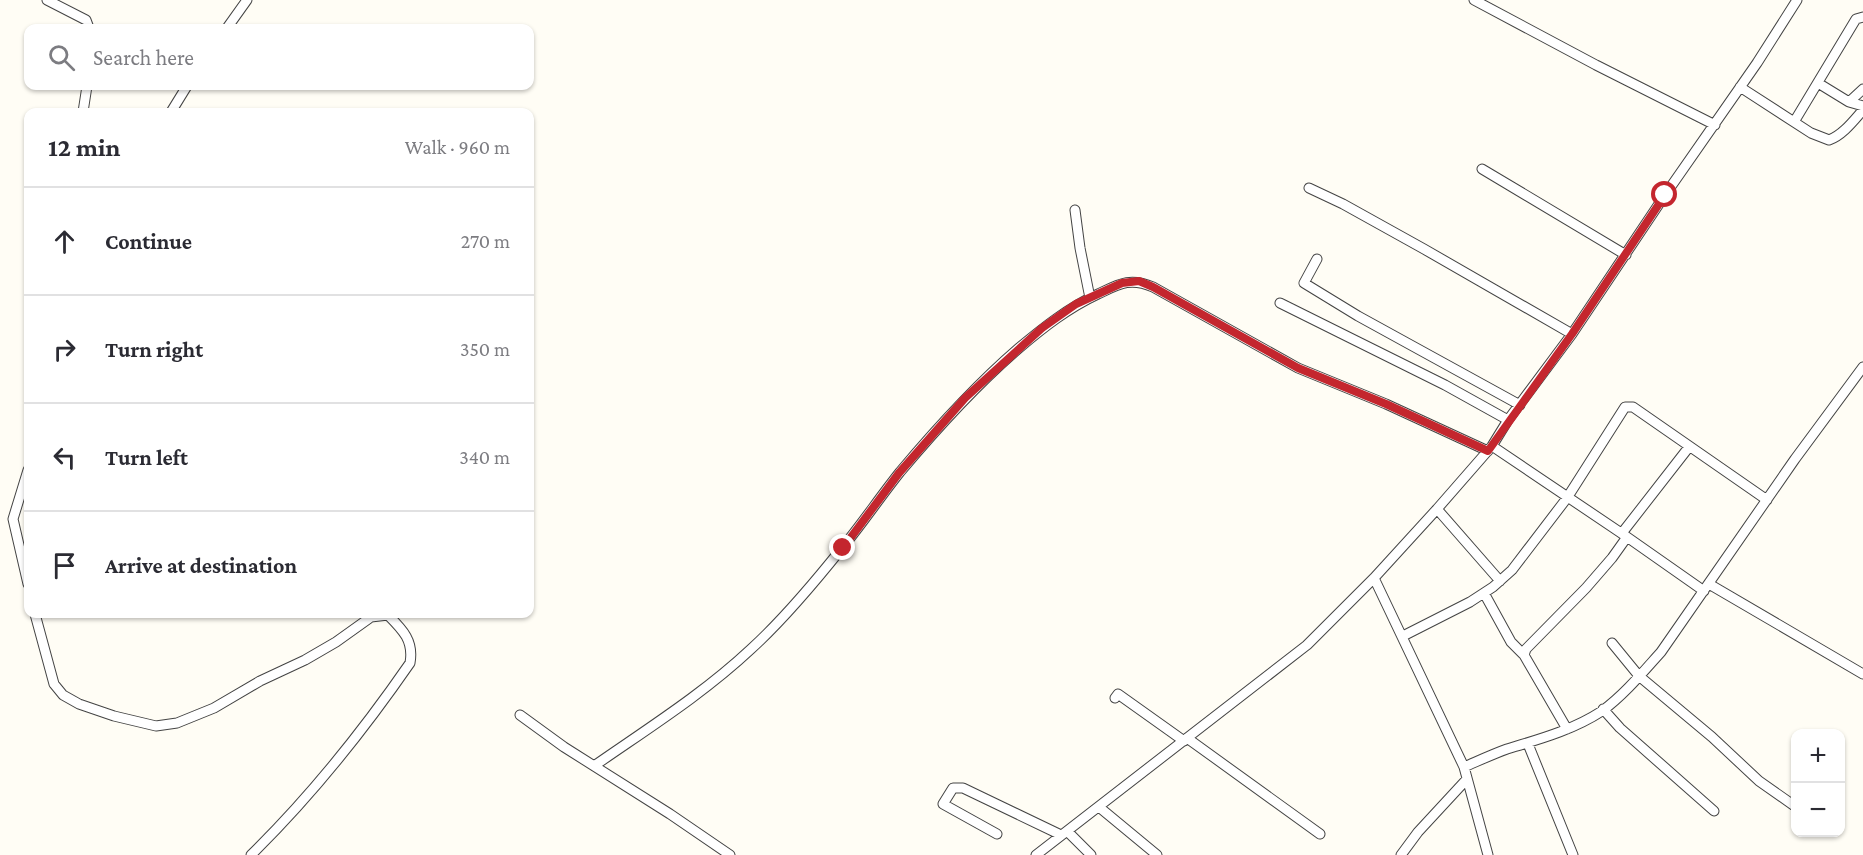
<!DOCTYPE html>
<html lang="en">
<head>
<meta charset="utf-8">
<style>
	body { margin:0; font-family:"Crimson Pro",serif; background:#f7f7f7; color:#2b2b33 }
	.controls { position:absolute; right:18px; bottom:18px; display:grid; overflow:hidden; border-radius:12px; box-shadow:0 2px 4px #0004 }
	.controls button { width:54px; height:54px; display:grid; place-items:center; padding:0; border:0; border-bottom:2px solid #e1e1e2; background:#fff; color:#2b2b33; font:30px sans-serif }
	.stop { position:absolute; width:18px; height:18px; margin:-14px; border:4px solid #c4262e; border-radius:50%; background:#fff }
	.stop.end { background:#c4262e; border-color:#fff; box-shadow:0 2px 6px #0008 }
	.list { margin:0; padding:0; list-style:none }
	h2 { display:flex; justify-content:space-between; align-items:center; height:78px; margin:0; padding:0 24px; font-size:26px }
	h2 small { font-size:20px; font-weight:400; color:#7c7c81 }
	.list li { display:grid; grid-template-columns:39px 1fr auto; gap:18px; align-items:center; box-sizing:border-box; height:108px; padding:0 24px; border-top:2px solid #e1e1e2 }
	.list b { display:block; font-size:22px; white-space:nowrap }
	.list em { font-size:20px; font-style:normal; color:#7c7c81 }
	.icon { flex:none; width:33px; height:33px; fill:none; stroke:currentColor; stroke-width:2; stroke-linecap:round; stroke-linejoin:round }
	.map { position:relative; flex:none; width:1863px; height:855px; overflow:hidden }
	.search { position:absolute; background:#fff; box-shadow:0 2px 4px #0004; left:24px; top:24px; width:510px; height:66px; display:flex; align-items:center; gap:15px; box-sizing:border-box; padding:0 21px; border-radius:12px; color:#7c7c81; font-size:22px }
	.panel { position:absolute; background:#fff; box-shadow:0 2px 4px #0004; left:24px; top:108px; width:510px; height:510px; border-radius:12px }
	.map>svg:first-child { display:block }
</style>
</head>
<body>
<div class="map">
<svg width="1863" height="855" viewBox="0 0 1863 855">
	<rect width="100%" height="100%" fill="#fffdf5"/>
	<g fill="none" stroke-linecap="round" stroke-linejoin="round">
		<g stroke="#444" stroke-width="11">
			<path id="street" d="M47,0L86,20L89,28
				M1474,0L1596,65L1715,125
				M227,28L247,0
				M1818,83L1849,102L1863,106
				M1740,87L1811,133L1829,140C1843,135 1854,120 1863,110
				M1849,102L1863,89
				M83,112L87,86
				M171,112L187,86
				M1794,122L1856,19L1863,17
				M1482,169L1626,255
				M1309,188L1343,204L1424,249L1572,334
				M1075,210L1080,248L1090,298
				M1317,259L1304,283L1358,316L1520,405
				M1280,303L1445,385L1508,420
				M1492,446L1627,537L1704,591
				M28,470L13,519L28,584
				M1437,509L1500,581
				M1622,533L1689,447
				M1374,578L1464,767L1488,855
				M1709,584L1863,674
				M1484,593L1511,642L1524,655
				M35,614L54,684L63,695L79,704L114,716L156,726L177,723L214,708L260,681L305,660L336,642L371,617L388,615C403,630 414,641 410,663C363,731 310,797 251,855
				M1403,636L1470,602L1493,587L1512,570L1567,498L1625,407H1633L1767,500
				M1612,643L1639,676L1712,737L1759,781L1796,807
				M1115,698L1118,694L1184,741
				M1603,709L1620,728L1714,811
				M520,715L564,747L670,814L730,855
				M1567,729L1524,655L1526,649L1586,588L1612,558L1627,537
				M1187,738L1320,834
				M1528,744L1573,855
				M594,766C647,729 703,694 751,649C784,619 814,583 842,548C862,524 880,497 900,472C937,428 976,385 1019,348C1044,327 1068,308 1098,294C1119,284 1130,277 1153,287L1298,368L1386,404L1488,451
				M1464,767C1478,761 1493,754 1507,749C1540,739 1573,730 1602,711C1624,695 1643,672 1661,652L1795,459L1863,367
				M1099,807L1157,855
				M1067,831L1091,855
				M997,834L943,804L953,788H963L1061,835
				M1036,855L1307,645L1374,578L1437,509L1492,446L1508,420L1572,334L1665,195L1757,63L1797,0
				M1401,855L1418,832L1467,779"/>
		</g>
		<use href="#street" stroke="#fff" stroke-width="9"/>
	</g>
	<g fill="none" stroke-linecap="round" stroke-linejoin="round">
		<path stroke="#c4262e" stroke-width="8" d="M843,548L899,473L965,398L1042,328L1076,304L1122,283L1139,281L1153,287L1298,368L1386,404L1488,451L1572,334L1665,195"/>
	</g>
</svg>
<div class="controls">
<button>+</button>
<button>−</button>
</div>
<div class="stop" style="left:1665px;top:195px"></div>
<div class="stop end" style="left:843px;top:548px"></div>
<div class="search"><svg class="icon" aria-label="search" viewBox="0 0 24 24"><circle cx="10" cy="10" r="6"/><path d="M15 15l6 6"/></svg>Search here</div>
<section class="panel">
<h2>12 min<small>Walk · 960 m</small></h2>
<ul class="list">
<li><svg class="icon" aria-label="ahead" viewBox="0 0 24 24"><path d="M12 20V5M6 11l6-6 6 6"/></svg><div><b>Continue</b></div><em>270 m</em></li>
<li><svg class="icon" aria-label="right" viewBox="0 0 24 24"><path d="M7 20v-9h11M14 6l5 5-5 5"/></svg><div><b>Turn right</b></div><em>350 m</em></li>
<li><svg class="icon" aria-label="left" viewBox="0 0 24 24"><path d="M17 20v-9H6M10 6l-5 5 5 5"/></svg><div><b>Turn left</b></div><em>340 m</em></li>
<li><svg class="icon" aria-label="arrive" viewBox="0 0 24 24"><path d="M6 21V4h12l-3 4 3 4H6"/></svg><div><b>Arrive at destination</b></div></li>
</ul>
</section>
</div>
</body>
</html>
